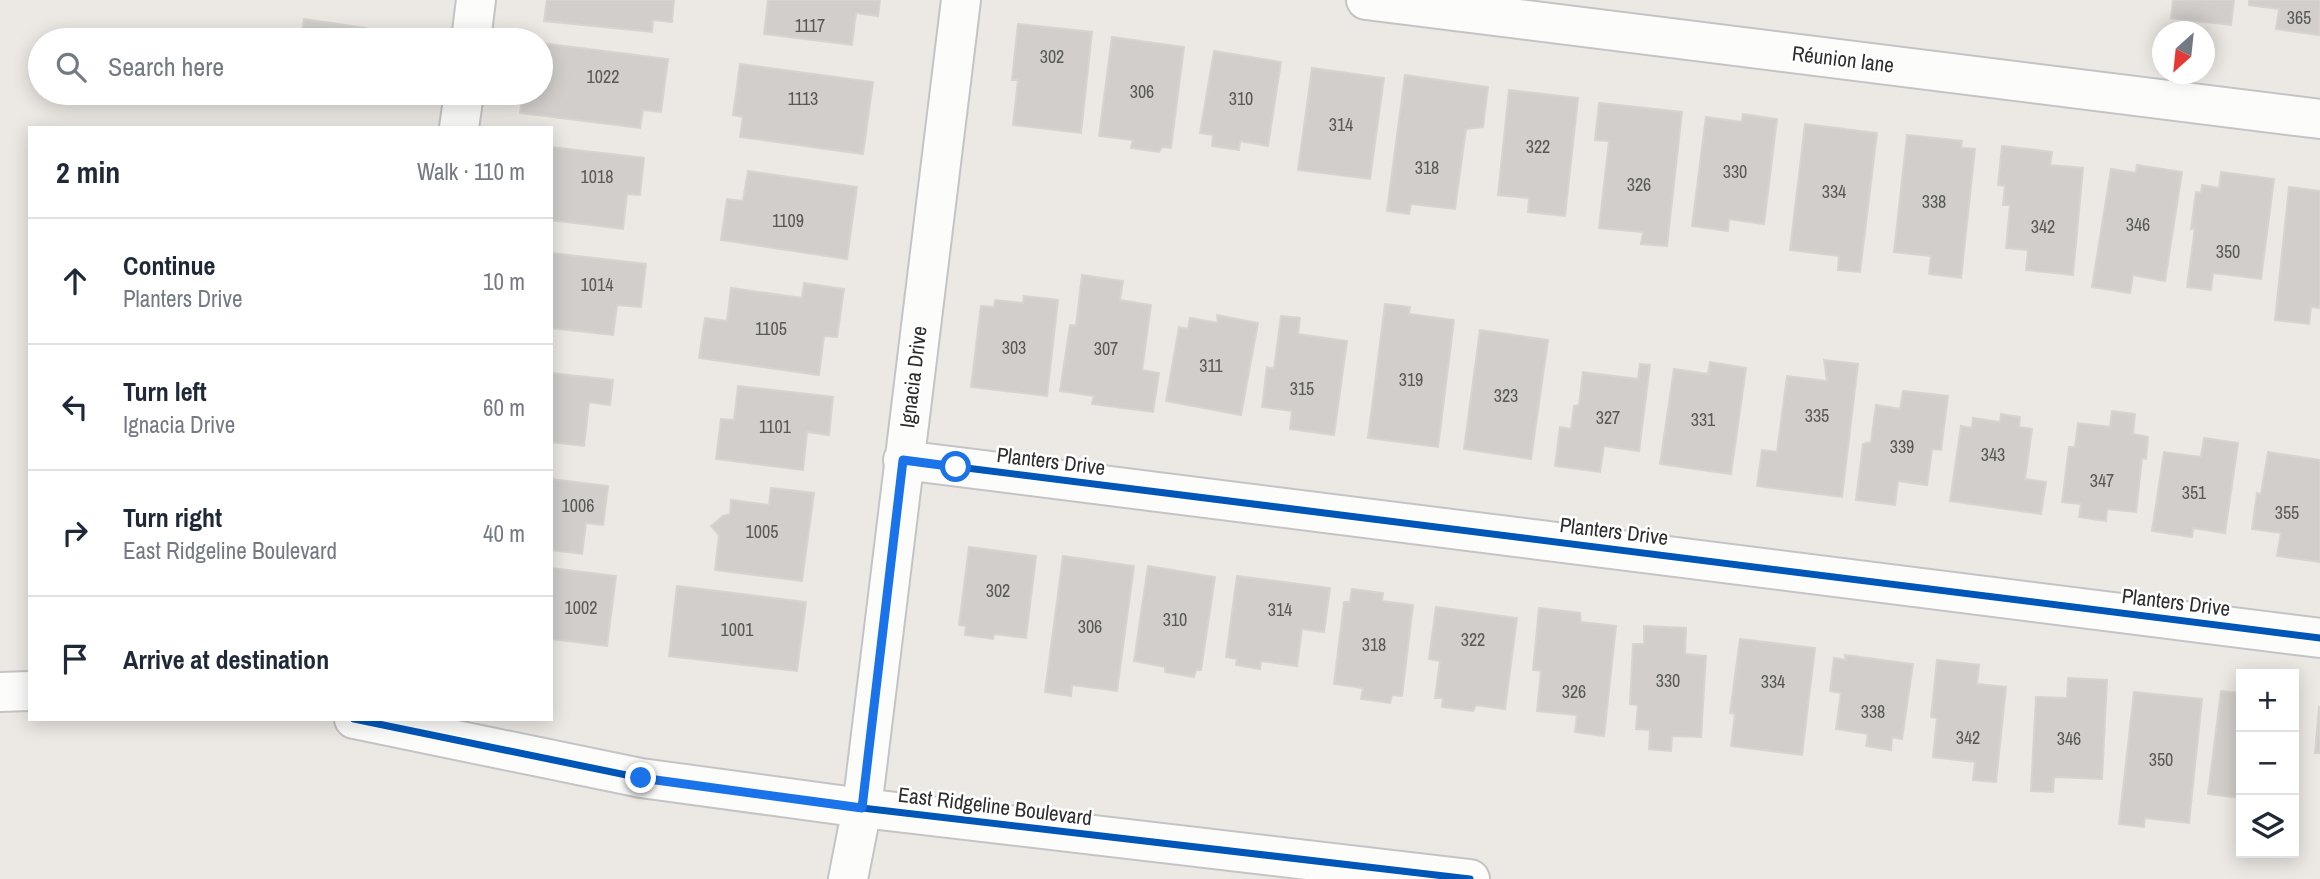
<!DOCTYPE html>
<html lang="en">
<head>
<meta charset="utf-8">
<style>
	body { margin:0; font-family:"Archivo Narrow",sans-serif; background:#f2f2f3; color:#1f2937 }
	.controls { position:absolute; right:21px; bottom:21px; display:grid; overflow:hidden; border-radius:0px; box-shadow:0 4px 18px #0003 }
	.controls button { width:63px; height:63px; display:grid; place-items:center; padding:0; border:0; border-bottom:2px solid #e0e1e3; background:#fff; color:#1f2937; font:35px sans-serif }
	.compass { position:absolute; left:2152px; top:21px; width:63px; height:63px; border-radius:50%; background:#fff; box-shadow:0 4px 18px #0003; rotate:207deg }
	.stop { position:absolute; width:21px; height:21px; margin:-16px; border:5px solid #1a73e8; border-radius:50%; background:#fff }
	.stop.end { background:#1a73e8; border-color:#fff; box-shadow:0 2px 7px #0008 }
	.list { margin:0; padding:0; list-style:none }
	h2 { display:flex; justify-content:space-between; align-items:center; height:91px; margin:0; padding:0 28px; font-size:30px }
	h2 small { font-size:23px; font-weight:400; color:#747a83 }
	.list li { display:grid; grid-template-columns:46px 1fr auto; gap:21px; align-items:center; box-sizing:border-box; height:126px; padding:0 28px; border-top:2px solid #e0e1e3 }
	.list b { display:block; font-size:26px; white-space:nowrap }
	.list p { margin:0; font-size:23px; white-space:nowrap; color:#747a83 }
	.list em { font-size:23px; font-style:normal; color:#747a83 }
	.icon { flex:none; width:38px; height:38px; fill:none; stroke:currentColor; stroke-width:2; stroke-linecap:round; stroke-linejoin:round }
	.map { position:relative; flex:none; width:2320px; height:879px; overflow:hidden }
	.search { position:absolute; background:#fff; box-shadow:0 4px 18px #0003; left:28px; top:28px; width:525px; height:77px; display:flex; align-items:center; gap:18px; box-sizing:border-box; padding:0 24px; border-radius:38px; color:#747a83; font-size:26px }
	.panel { position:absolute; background:#fff; box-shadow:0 4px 18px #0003; left:28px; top:126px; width:525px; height:595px; border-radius:0px }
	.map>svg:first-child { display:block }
</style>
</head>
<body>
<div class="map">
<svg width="2320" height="879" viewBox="0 0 2320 879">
	<rect width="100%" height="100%" fill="#ece8e4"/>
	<path fill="#d1cecb" stroke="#d7d4d0" stroke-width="2" d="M547,0H674L672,22L653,20L652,32L544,21Z
		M768,0H880L878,16L856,13L852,45L764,34Z
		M2173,0H2234L2231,25L2171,18Z
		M2249,0H2320L2319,35L2276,29L2279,9L2249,5Z
		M304,19L366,28L364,40H301Z
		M1018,24L1092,32L1081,133L1013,125L1018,80H1012Z
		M1112,37L1184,47L1171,148L1162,147L1159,152L1131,148L1133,140L1099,136Z
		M541,43L668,59L661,112L643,110L640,128L520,113L523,93H541Z
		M1214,51L1281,62L1268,146L1240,141L1239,150L1212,146L1213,135L1200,133Z
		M740,64L873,82L863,154L740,137L743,117L733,115Z
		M1312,68L1384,78L1370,179L1298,170Z
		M1405,75L1488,87L1483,127L1466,129L1455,209L1411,204L1409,214L1387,211Z
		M1509,90L1578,98L1565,216L1528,212L1529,198L1498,195Z
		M316,93H374L373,101Z
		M1599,103L1682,112L1667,246L1641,244L1643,232L1599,228L1609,141L1595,140Z
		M1743,114L1777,119L1764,224L1729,219L1728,231L1692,226L1706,117L1742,122Z
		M1805,124L1877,133L1860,272L1838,270L1839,256L1790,250Z
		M1907,135L1962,141L1961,148L1975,149L1961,278L1929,274L1931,256L1894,252Z
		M2002,146L2052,152L2050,165L2083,168L2073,275L2026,270L2028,250L2006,248L2010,205H2003L2005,186L1998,185Z
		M551,147L644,158L640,195L627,194L623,229L551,220Z
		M2137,165L2182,172L2165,281L2133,275L2130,293L2092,287L2111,169L2136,173Z
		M748,171L857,187L847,259L721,240L727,199L743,201Z
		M2221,172L2274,179L2261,279L2213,273L2211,290L2187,287L2195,228L2191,229L2196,192L2201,193L2202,185L2219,188Z
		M2289,187L2320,191V308L2311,307L2309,324L2275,320Z
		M551,253L646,264L641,307L617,305L613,335L551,328Z
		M1082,275L1123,281L1120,300L1151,305L1142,370L1159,373L1153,412L1092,404L1094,396L1060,391L1070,325L1076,326Z
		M804,283L844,289L837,337L824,336L819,375L699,358L705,318L727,321L731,288L802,298Z
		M1024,296L1058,300L1047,396L971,387L981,306L994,307L995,300L1023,303Z
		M1385,304L1410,307L1409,314L1454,320L1438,447L1368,438Z
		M1217,315L1258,323L1241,415L1166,401L1179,327L1188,329L1190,318L1218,323Z
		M1281,316L1300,318L1298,334L1347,341L1334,435L1290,429L1292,411L1262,407L1267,367L1274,369Z
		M1480,330L1548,340L1531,459L1464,449Z
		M1824,360L1858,364L1842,497L1757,486L1762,450L1777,452L1787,376L1827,381Z
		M1710,362L1746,368L1731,474L1660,464L1674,369L1708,374Z
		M1640,364L1650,365L1639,451L1604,446L1600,472L1555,466L1560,427L1571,429L1574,406L1579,405L1583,372L1638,379Z
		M551,373L613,380L610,405L589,402L584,446L551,442Z
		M738,386L833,397L829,435L807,432L803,470L716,459L721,419L734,420Z
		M1903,391L1948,396L1941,450L1932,449L1927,485L1898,481L1895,505L1856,500L1863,444L1871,442L1876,405L1900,409Z
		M2112,411L2135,414L2133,434L2148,437L2146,459L2142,458L2136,512L2107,509L2106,521L2079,517L2081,504L2062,502L2069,447H2075L2078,423L2110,427Z
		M2001,414L2020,417L2019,427L2032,429L2025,479L2046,482L2041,514L1950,501L1961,426L1972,428L1973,418L2000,422Z
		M2204,438L2238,443L2225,533L2193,528L2192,537L2152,531L2164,452L2201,457Z
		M2268,452L2320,460V562L2277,556L2281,533L2252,529L2257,493L2261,494Z
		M551,479L608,486L603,525L586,523L582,554L551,550Z
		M771,488L814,493L802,581L715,570L719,535L711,526L723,516L730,514L731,500L769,505Z
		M969,547L1036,556L1026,638L994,634L993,639L965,635L966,626L959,625Z
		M1063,556L1134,566L1117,691L1072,685L1071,696L1045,692Z
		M1148,566L1215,577L1201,670H1196L1194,677L1165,672V667L1134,661Z
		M551,568L616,576L607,646L551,639Z
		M1237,576L1330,588L1324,632L1302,629L1297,666L1261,661L1260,669L1236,665L1237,659L1226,657Z
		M677,586L806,602L797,671L669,656Z
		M1352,589L1383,593L1382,601L1413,605L1402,696L1392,695L1390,703L1361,699L1363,688L1334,684L1344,602H1350Z
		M1436,607L1517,618L1505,709L1476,705L1473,711L1442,707L1443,698H1435L1440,661L1429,659Z
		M1539,608L1580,613L1581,622L1616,626L1604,736L1575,732L1577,715L1537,711L1541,671L1533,670Z
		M1644,626L1686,628L1685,654L1706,656L1701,737L1672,736L1671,751L1649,749L1650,730L1636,729L1638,705L1630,704L1633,644H1644Z
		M1740,639L1815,648L1802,755L1731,746L1735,714L1730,713Z
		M1845,655L1913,664L1902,739L1892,737L1891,750L1866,746L1868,734L1836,729L1841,693L1830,691L1834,658L1846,660Z
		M1937,660L1979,665L1977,684L2006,687L1996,782L1973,780L1975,762L1933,757L1937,718L1931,717Z
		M2068,678L2107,680L2102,779L2054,777L2053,792L2031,791L2036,697L2067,698Z
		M2221,691L2241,693V798L2208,794Z
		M2134,692L2202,699L2189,823L2145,818L2144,827L2119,824Z
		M2319,707H2320V753H2315Z"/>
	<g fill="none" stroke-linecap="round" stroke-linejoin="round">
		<g stroke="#c5c4c5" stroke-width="42">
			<path id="street" d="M1366,0L2320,119
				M471,40L476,0
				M459,128L464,93
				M903,460L2320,638
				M848,879L862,808L961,0"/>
		</g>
		<g stroke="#c5c4c5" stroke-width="42">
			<path id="secondary" d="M0,692L30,691
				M354,719L641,778L862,808L1470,879"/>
		</g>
		<use href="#street" stroke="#fcfcfb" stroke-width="38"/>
		<use href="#secondary" stroke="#fcfcfb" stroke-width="38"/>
		<g stroke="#fff" stroke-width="11">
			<path id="cycleway" d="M903,460L2320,638
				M354,719L641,778L862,808L1470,879"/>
		</g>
		<use href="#cycleway" stroke="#0057b8" stroke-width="7"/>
	</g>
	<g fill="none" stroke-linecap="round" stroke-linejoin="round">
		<path stroke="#1a73e8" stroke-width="9" d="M641,778L862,808L903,460L956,467"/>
	</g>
	<g text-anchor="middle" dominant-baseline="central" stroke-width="5" stroke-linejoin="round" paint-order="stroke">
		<g font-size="18" fill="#585857">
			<text x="2299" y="17">365</text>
			<text x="810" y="25">1117</text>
			<text x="1052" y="56">302</text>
			<text x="603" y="76">1022</text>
			<text x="1142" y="91">306</text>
			<text x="803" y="98">1113</text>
			<text x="1241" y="98">310</text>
			<text x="1341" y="124">314</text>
			<text x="1538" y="146">322</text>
			<text x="1427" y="167">318</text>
			<text x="1735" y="171">330</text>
			<text x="597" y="176">1018</text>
			<text x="1639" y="184">326</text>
			<text x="1834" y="191">334</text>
			<text x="1934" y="201">338</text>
			<text x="788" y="220">1109</text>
			<text x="2138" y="224">346</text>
			<text x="2043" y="226">342</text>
			<text x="2228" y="251">350</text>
			<text x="597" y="284">1014</text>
			<text x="771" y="328">1105</text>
			<text x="1014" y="347">303</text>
			<text x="1106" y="348">307</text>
			<text x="1211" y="365">311</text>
			<text x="1411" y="379">319</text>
			<text x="1302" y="388">315</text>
			<text x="1506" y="395">323</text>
			<text x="1817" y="415">335</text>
			<text x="1608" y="417">327</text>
			<text x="1703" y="419">331</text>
			<text x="775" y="426">1101</text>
			<text x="1902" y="446">339</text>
			<text x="1993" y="454">343</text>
			<text x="2102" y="480">347</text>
			<text x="2194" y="492">351</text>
			<text x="578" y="505">1006</text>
			<text x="2287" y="512">355</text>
			<text x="762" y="531">1005</text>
			<text x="998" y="590">302</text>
			<text x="581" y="607">1002</text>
			<text x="1280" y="609">314</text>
			<text x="1175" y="619">310</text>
			<text x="1090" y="626">306</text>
			<text x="737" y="629">1001</text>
			<text x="1473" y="639">322</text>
			<text x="1374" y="644">318</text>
			<text x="1668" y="680">330</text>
			<text x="1773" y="681">334</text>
			<text x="1574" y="691">326</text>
			<text x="1873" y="711">338</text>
			<text x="1968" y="737">342</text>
			<text x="2069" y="738">346</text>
			<text x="2161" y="759">350</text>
		</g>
		<g font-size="21" fill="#2e2e2e" stroke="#fff">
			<text transform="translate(1843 59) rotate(7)">Réunion lane</text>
			<text transform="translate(913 377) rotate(-83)">Ignacia Drive</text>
			<text transform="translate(1051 461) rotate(7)">Planters Drive</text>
			<text transform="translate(1614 531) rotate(7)">Planters Drive</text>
			<text transform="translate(2176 602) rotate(7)">Planters Drive</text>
			<text transform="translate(995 806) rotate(7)">East Ridgeline Boulevard</text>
		</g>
	</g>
</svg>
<div class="controls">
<button>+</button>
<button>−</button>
<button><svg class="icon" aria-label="layers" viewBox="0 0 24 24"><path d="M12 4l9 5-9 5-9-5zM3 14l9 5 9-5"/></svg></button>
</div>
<svg class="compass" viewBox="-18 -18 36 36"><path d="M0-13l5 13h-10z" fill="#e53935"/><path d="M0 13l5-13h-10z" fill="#747a83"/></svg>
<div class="stop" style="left:956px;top:467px"></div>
<div class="stop end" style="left:641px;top:778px"></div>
<div class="search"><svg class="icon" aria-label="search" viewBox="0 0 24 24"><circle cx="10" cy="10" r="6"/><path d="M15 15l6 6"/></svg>Search here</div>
<section class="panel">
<h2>2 min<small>Walk · 110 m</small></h2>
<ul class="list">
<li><svg class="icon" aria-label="ahead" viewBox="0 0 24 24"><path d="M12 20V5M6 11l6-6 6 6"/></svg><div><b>Continue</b><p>Planters Drive</p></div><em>10 m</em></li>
<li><svg class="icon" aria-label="left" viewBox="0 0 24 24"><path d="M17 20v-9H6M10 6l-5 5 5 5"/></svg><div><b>Turn left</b><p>Ignacia Drive</p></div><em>60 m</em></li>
<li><svg class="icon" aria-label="right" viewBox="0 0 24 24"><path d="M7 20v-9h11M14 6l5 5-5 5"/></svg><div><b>Turn right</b><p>East Ridgeline Boulevard</p></div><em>40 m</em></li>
<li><svg class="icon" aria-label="arrive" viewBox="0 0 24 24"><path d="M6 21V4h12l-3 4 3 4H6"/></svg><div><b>Arrive at destination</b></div></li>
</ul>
</section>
</div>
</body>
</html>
